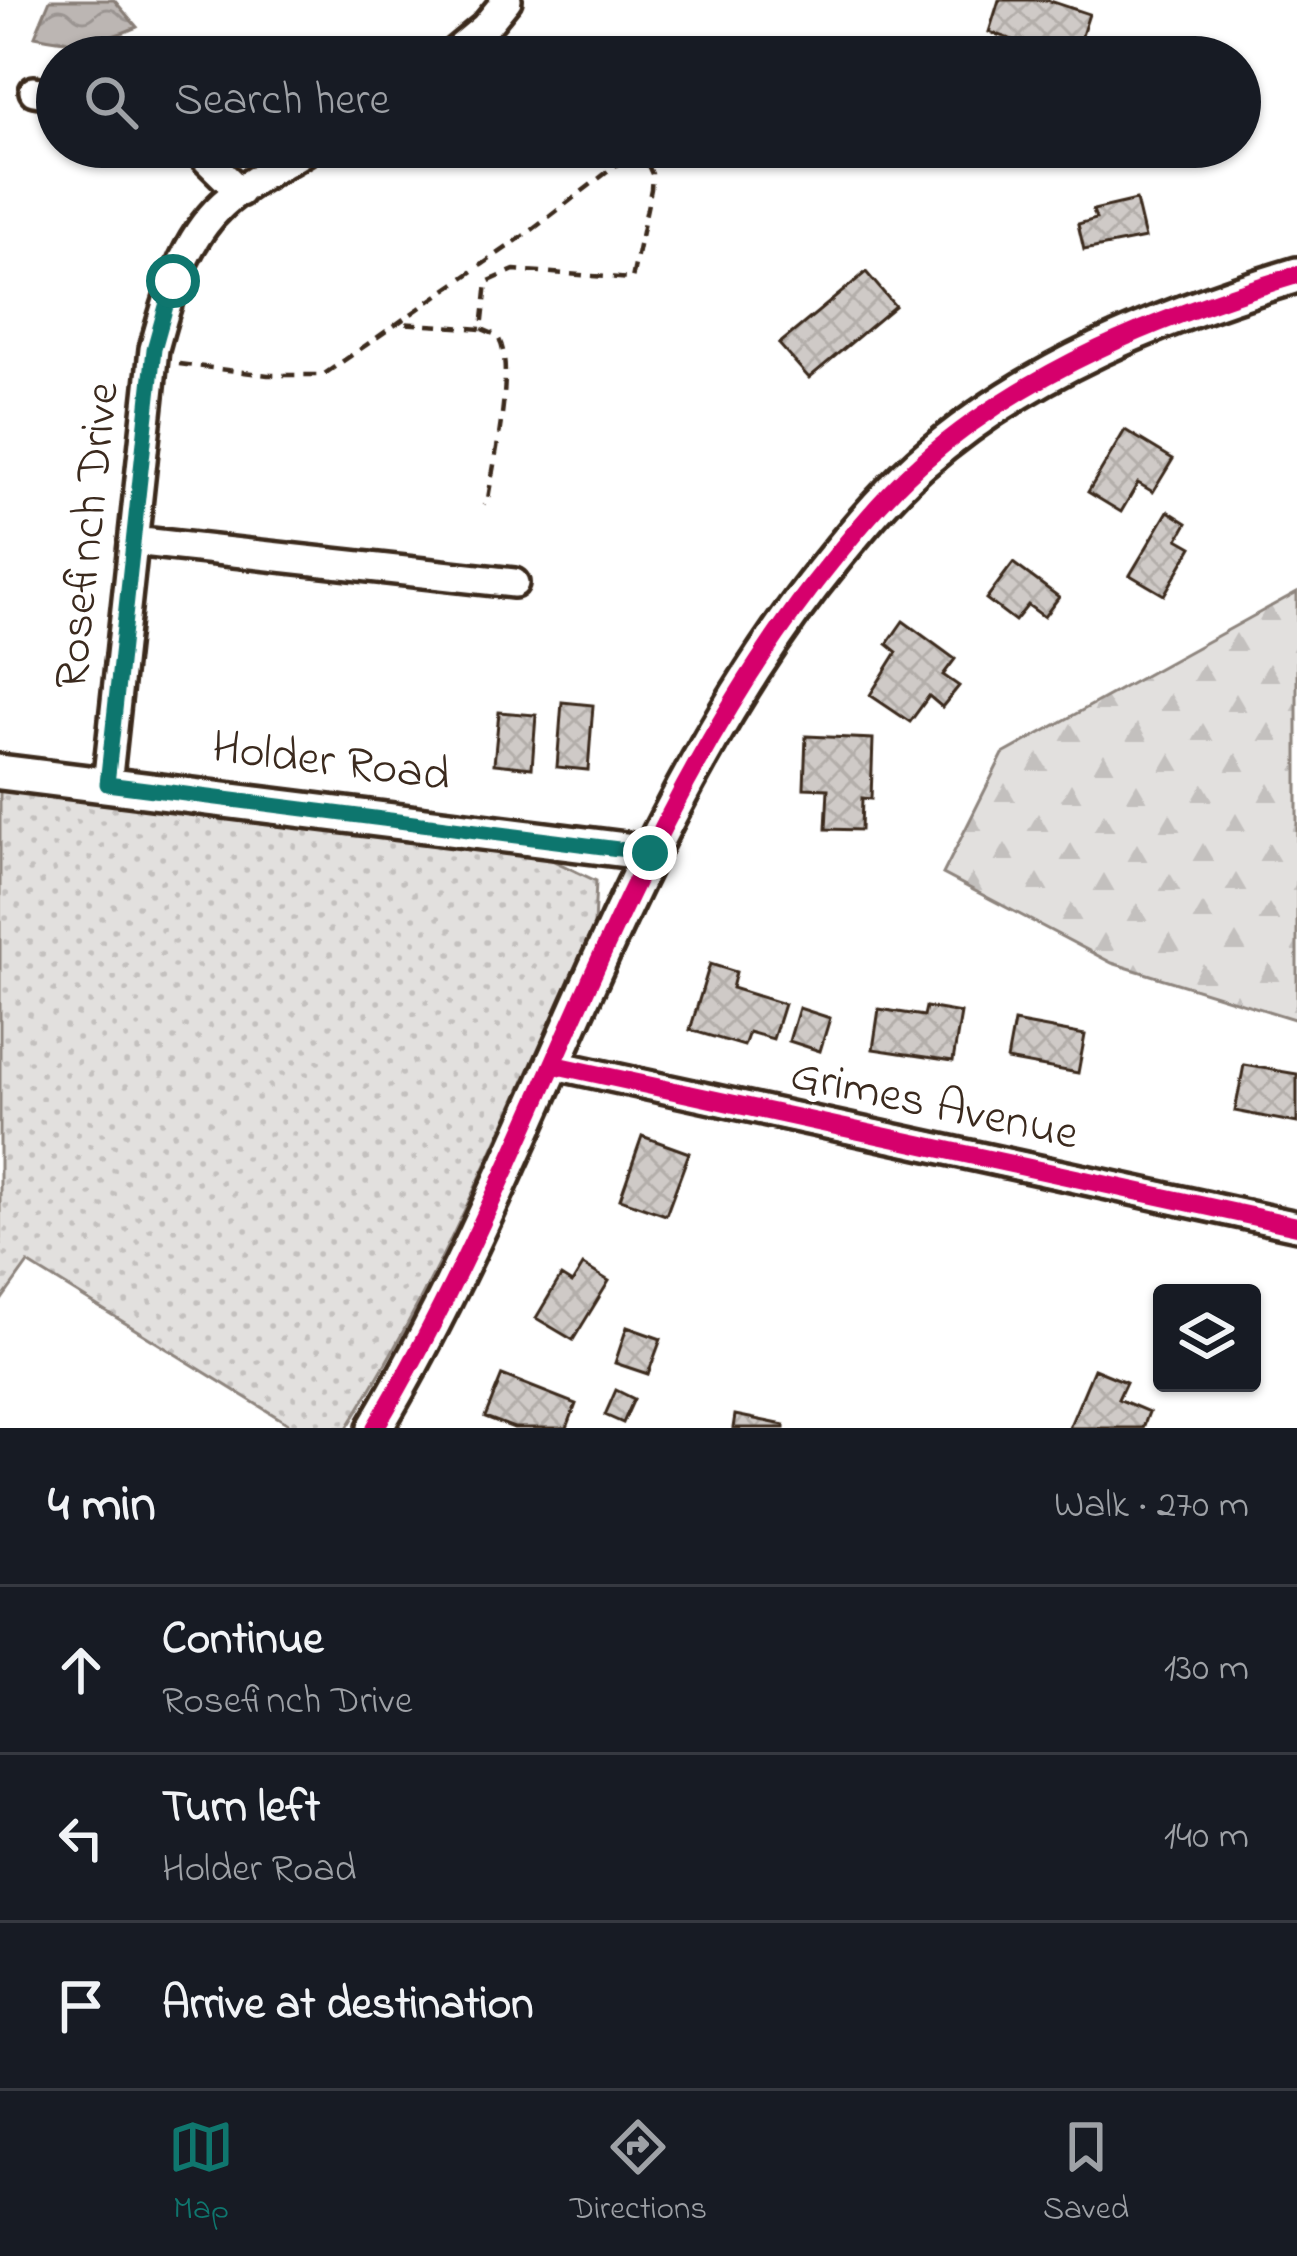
<!DOCTYPE html>
<html lang="en">
<head>
<meta charset="utf-8">
<style>
	body { margin:0; font-family:"Indie Flower",sans-serif; background:#242831; color:#f1f3f6 }
	.controls { position:absolute; right:36px; bottom:36px; display:grid; overflow:hidden; border-radius:12px; box-shadow:0 3px 9px #0004 }
	.controls button { width:108px; height:108px; display:grid; place-items:center; padding:0; border:0; border-bottom:3px solid #363941; background:#171b24; color:#f1f3f6; font:60px sans-serif }
	.stop { position:absolute; width:36px; height:36px; margin:-27px; border:9px solid #0f766e; border-radius:50%; background:#fff }
	.stop.end { background:#0f766e; border-color:#fff; box-shadow:0 3px 12px #0008 }
	.list { margin:0; padding:0; list-style:none }
	h2 { display:flex; justify-content:space-between; align-items:center; height:156px; margin:0; padding:0 48px; font-size:51px }
	h2 small { font-size:39px; font-weight:400; color:#9ea1a6 }
	.list li { display:grid; grid-template-columns:78px 1fr auto; gap:36px; align-items:center; box-sizing:border-box; height:168px; padding:0 48px; border-top:3px solid #363941 }
	.list b { display:block; font-size:45px; white-space:nowrap }
	.list p { margin:0; font-size:39px; white-space:nowrap; color:#9ea1a6 }
	.list em { font-size:39px; font-style:normal; color:#9ea1a6 }
	.icon { flex:none; width:66px; height:66px; fill:none; stroke:currentColor; stroke-width:2; stroke-linecap:round; stroke-linejoin:round }
	.map { position:relative; flex:none; width:1297px; height:1428px; overflow:hidden }
	.search { position:absolute; background:#171b24; box-shadow:0 3px 9px #0004; left:36px; right:36px; top:36px; height:132px; display:flex; align-items:center; gap:30px; box-sizing:border-box; padding:0 42px; border-radius:66px; color:#9ea1a6; font-size:45px }
	.sheet { height:660px; background:#171b24 }
	nav { display:flex; justify-content:space-around; align-items:center; box-sizing:border-box; height:168px; border-top:3px solid #363941; background:#171b24; font-size:33px; color:#9ea1a6 }
	nav a { display:grid; justify-items:center; gap:6px }
	nav .on { color:#0f766e }
	.map>svg:first-child { display:block }
</style>
</head>
<body>
<div class="map">
<svg width="1297" height="1428" viewBox="0 0 1297 1428">
	<defs>
		<pattern id="grass-dots" width="8" height="8" patternUnits="userSpaceOnUse" patternTransform="scale(3)"><rect width="8" height="8" fill="#e2e0de"/><path d="M2 2h.1M6 6h.1" fill="none" stroke="#c3c0be" stroke-width="1.8" stroke-linecap="round"/></pattern>
		<pattern id="forest-firs" width="22" height="20" patternUnits="userSpaceOnUse" patternTransform="scale(3)"><rect width="22" height="20" fill="#e2e0de"/><path d="M5 1l3.5 6h-7zM16 11l3.5 6h-7z" fill="#c3c0be"/></pattern>
		<pattern id="water-waves" width="16" height="10" patternUnits="userSpaceOnUse" patternTransform="scale(3)"><rect width="16" height="10" fill="#bcb6b3"/><path d="M0 5q4-4 8 0t8 0" fill="none" stroke="#9a9491"/></pattern>
		<pattern id="building-cross-hatch" width="8" height="8" patternUnits="userSpaceOnUse" patternTransform="scale(3)"><rect width="8" height="8" fill="#cfcac7"/><path d="M0 0l8 8M0 8l8-8" fill="none" stroke="#b3aeaa"/></pattern>
	</defs>
	<rect width="100%" height="100%" fill="#fff"/>
	<filter id="ink" filterUnits="userSpaceOnUse"><feTurbulence type="fractalNoise" baseFrequency=".00833" numOctaves="2"/><feDisplacementMap in="SourceGraphic" scale="24" xChannelSelector="R" yChannelSelector="G"/><feConvolveMatrix kernelMatrix="1 2 1 2 8 2 1 2 1" color-interpolation-filters="sRGB"/></filter>
	<g filter="url(#ink)">
		<path fill="url(#grass-dots)" stroke="#8e857e" stroke-width="3" d="M0,790L541,855L596,881L594,925C516,1094 446,1271 347,1428H295L28,1263L0,1302Z"/>
		<path fill="url(#forest-firs)" stroke="#8e857e" stroke-width="3" d="M1297,592V1020L1112,963L943,874L1003,754Z"/>
		<path fill="url(#water-waves)" stroke="#887e77" stroke-width="3" d="M50,0H114L137,27C98,44 77,45 35,36Z"/>
		<path fill="url(#building-cross-hatch)" stroke="#3b2a1e" stroke-width="3" d="M999,0H1047L1089,14L1075,57H1063L989,32Z
			M1136,200L1145,238L1084,250L1078,224L1096,219L1093,210Z
			M866,272L895,306L809,378L779,344Z
			M1125,430L1173,459L1153,492L1138,483L1121,512L1088,492Z
			M1168,511L1187,523L1178,539L1192,547L1164,595L1130,575Z
			M1013,563L1059,597L1044,617L1028,605L1015,621L986,599Z
			M903,621L955,659L943,675L959,686L942,707L929,696L910,722L870,695L897,652L887,644Z
			M562,702L593,705L588,770L557,767Z
			M499,712L536,715L532,768L494,764Z
			M806,736L873,739L871,799L862,798L861,830L826,829L828,789L804,788Z
			M710,964L736,972L732,988L784,1004L773,1039L749,1032L744,1046L690,1030Z
			M926,1007L961,1013L953,1061L873,1049L879,1009L924,1016Z
			M799,1008L830,1018L820,1051L789,1041Z
			M1014,1022L1085,1035L1078,1073L1007,1060Z
			M1244,1065L1297,1074V1123L1235,1111Z
			M642,1136L689,1153L666,1215L620,1199Z
			M583,1265L609,1281L573,1340L536,1318L561,1276L572,1283Z
			M627,1327L661,1339L648,1374L615,1363Z
			M1094,1369L1126,1382L1118,1399L1149,1412L1143,1428H1069Z
			M502,1375L576,1404L567,1428H514L485,1417Z
			M616,1390L634,1399L623,1423L605,1415Z
			M735,1415L784,1425V1428H733Z"/>
		<g fill="none" stroke-linecap="round" stroke-linejoin="round">
			<g stroke="#3b2a1e" stroke-width="36">
				<path id="minor" d="M449,57L485,27L507,0
					M34,91L57,95
					M194,147L240,192
					M133,541L514,583
					M107,785L154,349C168,298 182,242 223,204C247,182 283,165 311,147
					M555,1065L1297,1226"/>
			</g>
			<g stroke="#3b2a1e" stroke-width="42">
				<path id="tertiary" d="M0,772L650,853
					M375,1428C537,1156 618,839 812,586C845,544 880,500 920,464C1028,369 1161,316 1297,275"/>
			</g>
			<path stroke="#3b2a1e" stroke-width="4.5" stroke-dasharray="12 9" stroke-linecap="butt" d="M482,329L496,335C518,359 493,465 488,499L484,505
				M179,364L268,375H323L532,230L624,159L635,153L643,154L652,174L651,189L632,279L514,270L487,282L482,329L401,323"/>
			<use href="#minor" stroke="#fff" stroke-width="27"/>
			<use href="#tertiary" stroke="#fff" stroke-width="33"/>
			<g stroke="#fff" stroke-width="26">
				<path id="cycleway" d="M555,1065L1297,1226
					M375,1428C537,1156 618,839 812,586C845,544 880,500 920,464C1028,369 1161,316 1297,275"/>
			</g>
			<use href="#cycleway" stroke="#d6006c" stroke-width="18"/>
		</g>
	</g>
	<g fill="none" stroke-linecap="round" stroke-linejoin="round" filter="url(#ink)">
		<path stroke="#0f766e" stroke-width="15" d="M173,281L154,349L107,784L650,853"/>
	</g>
	<g text-anchor="middle" dominant-baseline="central" stroke-width="12" stroke-linejoin="round" paint-order="stroke">
		<g font-size="48" fill="#3b2a1e" stroke="#fff">
			<text transform="translate(89 536) rotate(-84)">Rosefinch Drive</text>
			<text transform="translate(331 763) rotate(7)">Holder Road</text>
			<text transform="translate(934 1106) rotate(12)">Grimes Avenue</text>
		</g>
	</g>
</svg>
<div class="controls">
<button><svg class="icon" aria-label="layers" viewBox="0 0 24 24"><path d="M12 4l9 5-9 5-9-5zM3 14l9 5 9-5"/></svg></button>
</div>
<div class="stop" style="left:173px;top:281px"></div>
<div class="stop end" style="left:650px;top:853px"></div>
<div class="search"><svg class="icon" aria-label="search" viewBox="0 0 24 24"><circle cx="10" cy="10" r="6"/><path d="M15 15l6 6"/></svg>Search here</div>
</div>
<section class="sheet">
<h2>4 min<small>Walk · 270 m</small></h2>
<ul class="list">
<li><svg class="icon" aria-label="ahead" viewBox="0 0 24 24"><path d="M12 20V5M6 11l6-6 6 6"/></svg><div><b>Continue</b><p>Rosefinch Drive</p></div><em>130 m</em></li>
<li><svg class="icon" aria-label="left" viewBox="0 0 24 24"><path d="M17 20v-9H6M10 6l-5 5 5 5"/></svg><div><b>Turn left</b><p>Holder Road</p></div><em>140 m</em></li>
<li><svg class="icon" aria-label="arrive" viewBox="0 0 24 24"><path d="M6 21V4h12l-3 4 3 4H6"/></svg><div><b>Arrive at destination</b></div></li>
</ul>
</section>
<nav>
<a class="on"><svg class="icon" aria-label="map" viewBox="0 0 24 24"><path d="M3 6l6-2 6 2 6-2v14l-6 2-6-2-6 2zM9 4v14M15 6v14"/></svg>Map</a>
<a><svg class="icon" aria-label="directions" viewBox="0 0 24 24"><path d="M12 3l9 9-9 9-9-9zM9 14v-3h6M13 9l2 2-2 2"/></svg>Directions</a>
<a><svg class="icon" aria-label="saved" viewBox="0 0 24 24"><path d="M7 4h10v16l-5-4-5 4z"/></svg>Saved</a>
</nav>
</body>
</html>
